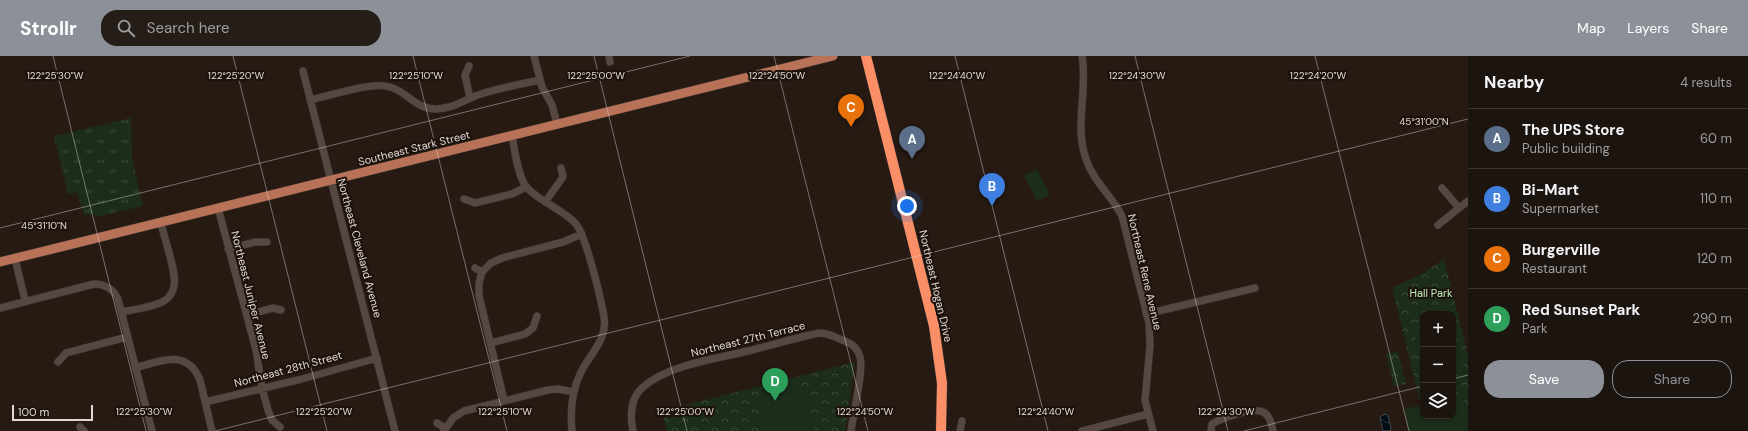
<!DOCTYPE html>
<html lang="en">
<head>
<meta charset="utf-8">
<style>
	body { margin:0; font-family:"DM Sans",sans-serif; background:#251d17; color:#f1f3f6 }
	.controls { position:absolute; right:12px; bottom:12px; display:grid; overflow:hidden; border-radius:8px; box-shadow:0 1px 3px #0004 }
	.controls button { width:36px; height:36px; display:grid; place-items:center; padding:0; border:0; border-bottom:1px solid #3a332e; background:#1c140e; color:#f1f3f6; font:20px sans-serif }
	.scale { position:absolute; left:12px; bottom:10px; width:81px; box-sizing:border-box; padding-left:4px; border:2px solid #e1d8d4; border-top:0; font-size:11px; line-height:14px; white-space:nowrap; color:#e1d8d4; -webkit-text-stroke:3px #1d110b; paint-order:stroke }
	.you { position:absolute; left:907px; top:150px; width:14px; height:14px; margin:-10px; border:3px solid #fff; border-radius:50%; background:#1a73e8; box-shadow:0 0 0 6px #1a73e833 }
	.badge { display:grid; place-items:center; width:26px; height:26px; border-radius:50%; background:#8c9099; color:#fff; font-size:13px; font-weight:700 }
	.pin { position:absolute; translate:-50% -33px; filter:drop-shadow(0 1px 2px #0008) }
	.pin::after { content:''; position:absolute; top:21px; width:14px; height:12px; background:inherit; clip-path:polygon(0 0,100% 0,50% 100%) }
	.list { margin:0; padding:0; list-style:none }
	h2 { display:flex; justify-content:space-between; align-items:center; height:52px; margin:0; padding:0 16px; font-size:17px }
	h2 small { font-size:13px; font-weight:400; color:#a09e9e }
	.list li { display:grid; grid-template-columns:26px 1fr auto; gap:12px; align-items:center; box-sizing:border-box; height:60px; padding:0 16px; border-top:1px solid #3a332e }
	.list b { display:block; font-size:15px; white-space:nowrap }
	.list p { margin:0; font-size:13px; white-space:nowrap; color:#a09e9e }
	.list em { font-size:13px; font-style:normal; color:#a09e9e }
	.actions { display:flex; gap:8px; padding:12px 16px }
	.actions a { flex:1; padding:9px 0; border:1px solid #8c9099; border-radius:16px; text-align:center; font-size:14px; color:#8c9099 }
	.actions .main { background:#8c9099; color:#fff }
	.icon { flex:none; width:22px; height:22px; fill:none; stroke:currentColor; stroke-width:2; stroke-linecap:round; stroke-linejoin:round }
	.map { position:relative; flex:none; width:1468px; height:375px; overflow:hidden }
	header { display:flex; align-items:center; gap:24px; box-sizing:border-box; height:56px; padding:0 20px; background:#8c9099; color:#fff }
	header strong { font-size:19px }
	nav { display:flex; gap:22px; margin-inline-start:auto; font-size:14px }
	.search { width:280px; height:36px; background:#251d17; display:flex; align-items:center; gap:10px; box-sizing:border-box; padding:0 14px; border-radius:16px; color:#a09e9e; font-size:15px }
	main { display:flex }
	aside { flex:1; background:#1c140e }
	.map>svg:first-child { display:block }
</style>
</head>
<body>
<header>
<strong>Strollr</strong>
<div class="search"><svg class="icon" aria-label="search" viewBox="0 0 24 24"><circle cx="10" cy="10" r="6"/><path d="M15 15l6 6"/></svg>Search here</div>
<nav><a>Map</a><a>Layers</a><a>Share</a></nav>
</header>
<main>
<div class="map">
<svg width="1468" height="375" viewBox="0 0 1468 375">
	<defs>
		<pattern id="grass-tufts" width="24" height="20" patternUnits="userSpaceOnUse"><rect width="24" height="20" fill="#1c2d1a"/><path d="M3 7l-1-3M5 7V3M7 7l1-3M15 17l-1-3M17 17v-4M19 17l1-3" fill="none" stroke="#3d4b3a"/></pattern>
		<pattern id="park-crowns" width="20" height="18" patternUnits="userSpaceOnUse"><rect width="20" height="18" fill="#1c2d1a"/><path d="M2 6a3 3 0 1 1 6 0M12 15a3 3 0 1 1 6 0" fill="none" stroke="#3d4b3a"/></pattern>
		<pattern id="water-waves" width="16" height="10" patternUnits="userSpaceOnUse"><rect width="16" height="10" fill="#000c14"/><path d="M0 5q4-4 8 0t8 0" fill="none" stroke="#252f35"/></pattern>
	</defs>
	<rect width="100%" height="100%" fill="#261a13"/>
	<path fill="url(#grass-tufts)" d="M131,62L132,102L143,150L96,161L94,158L84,159L77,136L68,138L54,80Z"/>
	<path fill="url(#park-crowns)" d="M1444,203L1468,299V375L1453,360V258H1423V358L1392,232L1425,216Z
		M1398,295L1406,328L1394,331L1386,298Z
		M855,306L845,375H667L662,355Z"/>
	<path fill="#1c2d1a" d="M1037,113L1050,139L1037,145L1024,119Z
		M1423,265V315L1412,268Z
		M1453,267L1465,316L1453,319Z
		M804,333L815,375H764L756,345Z
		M1462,340L1468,366V375H1409L1404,353L1423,349V360H1453V342Z"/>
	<path fill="url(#water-waves)" stroke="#44494e" d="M1385,358L1388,360L1391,372L1390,375H1383L1380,361Z"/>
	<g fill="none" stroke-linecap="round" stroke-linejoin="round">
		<g stroke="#3d3330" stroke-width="8">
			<path id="minor" d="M534,0L542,31L552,49L557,68
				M609,0L610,6
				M1082,0C1088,34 1074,70 1086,103C1093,125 1112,140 1122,160L1149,267L1150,290L1145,344L1153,375
				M469,10L465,19L470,42
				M303,15L395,375
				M310,44C330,40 372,25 390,31C408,36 415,53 436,53C453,53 465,43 481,38C500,32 521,28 540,24
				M512,80C515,95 517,116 525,129C531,138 541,143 549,148C558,154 569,160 576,168C586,180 601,243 604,261C608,283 590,298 581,316C572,334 570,355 572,375
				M1442,132L1459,152
				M464,143L475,147L512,138L526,131
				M545,146L563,121L561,112
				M218,152L256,294L262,332L268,354L272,364L280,371
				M1438,169L1468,145
				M228,193L255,186H267
				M15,203L25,244
				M475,212L482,216
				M0,252L94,228C105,228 113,233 118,243L152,375
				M122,256C134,253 152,252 164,245C169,242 173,236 174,230C177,216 164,182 161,167
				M1146,258L1255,232
				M247,259L273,252L281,254
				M491,287L525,278L533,272L537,260
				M58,306L66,297L127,281
				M135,312C160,305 187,292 200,324L212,375
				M504,344L479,240V227L482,216L491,207L502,202L563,186L582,178
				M205,346L302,323L377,302
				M437,367L445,372
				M80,371L84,375
				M444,375L453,362L464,355L548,334L558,333L574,336
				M633,375C630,360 630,343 642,332C667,309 715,303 748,295C772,289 795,282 819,277C827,277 833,280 840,283C850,287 857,290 860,301C864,312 853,360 851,375
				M960,375L962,365
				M1082,375L1148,358
				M1211,375L1212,368C1221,362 1254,351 1263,356C1270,359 1272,369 1273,375"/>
		</g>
		<g stroke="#3d3330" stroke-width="10">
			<path id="major" d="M0,206L833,0"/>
		</g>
		<g stroke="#3d3330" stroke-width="11">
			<path id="highway" d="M866,0L934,270L942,327L941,375"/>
		</g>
		<use href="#minor" stroke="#564740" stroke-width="7"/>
		<use href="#major" stroke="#b87257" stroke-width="9"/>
		<use href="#highway" stroke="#fa8e66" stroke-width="10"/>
	</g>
	<path fill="none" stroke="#e1d8d4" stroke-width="1" stroke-opacity="0.45" d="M53,0L146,375M233,0L327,375M413,0L507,375M594,0L687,375M774,0L868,375M955,0L1048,375M1135,0L1228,375M1315,0L1409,375M0,172L690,0M1453,323L1468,319M215,375L1468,63M1244,375L1423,330"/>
	<g text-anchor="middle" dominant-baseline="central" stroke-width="4" stroke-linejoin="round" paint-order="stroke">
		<g font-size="11" fill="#e1d8d4" stroke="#1d110b">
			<text transform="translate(414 92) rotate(-14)">Southeast Stark Street</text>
			<text transform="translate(360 192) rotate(75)">Northeast Cleveland Avenue</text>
			<text transform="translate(1145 216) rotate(77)">Northeast Rene Avenue</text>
			<text transform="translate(936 230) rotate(77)">Northeast Hogan Drive</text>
			<text transform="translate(251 239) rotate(76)">Northeast Juniper Avenue</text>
			<text transform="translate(748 283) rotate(-14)">Northeast 27th Terrace</text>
			<text transform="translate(288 313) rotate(-15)">Northeast 28th Street</text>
		</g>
		<g font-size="11" fill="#beebb8" stroke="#1d110b">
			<text x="1431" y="237">Hall Park</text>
		</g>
	</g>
	<g font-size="10" text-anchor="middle" fill="#e1d8d4" stroke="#1d110b" stroke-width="4" stroke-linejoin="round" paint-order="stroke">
		<text x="55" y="23">122°25'30"W</text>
		<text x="236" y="23">122°25'20"W</text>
		<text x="416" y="23">122°25'10"W</text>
		<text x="596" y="23">122°25'00"W</text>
		<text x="777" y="23">122°24'50"W</text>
		<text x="957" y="23">122°24'40"W</text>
		<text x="1137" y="23">122°24'30"W</text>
		<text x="1318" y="23">122°24'20"W</text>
		<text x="1424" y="69">45°31'00"N</text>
		<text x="44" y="173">45°31'10"N</text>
		<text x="144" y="359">122°25'30"W</text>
		<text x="324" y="359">122°25'20"W</text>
		<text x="505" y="359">122°25'10"W</text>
		<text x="685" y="359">122°25'00"W</text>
		<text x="865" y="359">122°24'50"W</text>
		<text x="1046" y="359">122°24'40"W</text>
		<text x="1226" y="359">122°24'30"W</text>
	</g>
</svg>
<div class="controls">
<button>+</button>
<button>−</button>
<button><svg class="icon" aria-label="layers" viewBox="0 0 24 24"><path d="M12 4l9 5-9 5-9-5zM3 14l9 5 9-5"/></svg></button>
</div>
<div class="scale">100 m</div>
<div class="you"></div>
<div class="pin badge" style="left:912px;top:103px;background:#5c6f8a">A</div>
<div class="pin badge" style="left:992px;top:150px;background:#3f7fe0">B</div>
<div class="pin badge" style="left:851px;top:71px;background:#e8710a">C</div>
<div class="pin badge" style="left:775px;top:345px;background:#2e9e5b">D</div>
</div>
<aside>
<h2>Nearby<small>4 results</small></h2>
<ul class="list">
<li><span class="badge" style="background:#5c6f8a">A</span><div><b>The UPS Store</b><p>Public building</p></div><em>60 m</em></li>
<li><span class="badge" style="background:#3f7fe0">B</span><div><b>Bi-Mart</b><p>Supermarket</p></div><em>110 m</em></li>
<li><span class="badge" style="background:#e8710a">C</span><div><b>Burgerville</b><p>Restaurant</p></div><em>120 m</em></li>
<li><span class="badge" style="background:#2e9e5b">D</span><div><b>Red Sunset Park</b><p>Park</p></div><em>290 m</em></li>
</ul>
<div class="actions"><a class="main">Save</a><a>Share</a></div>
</aside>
</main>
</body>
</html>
